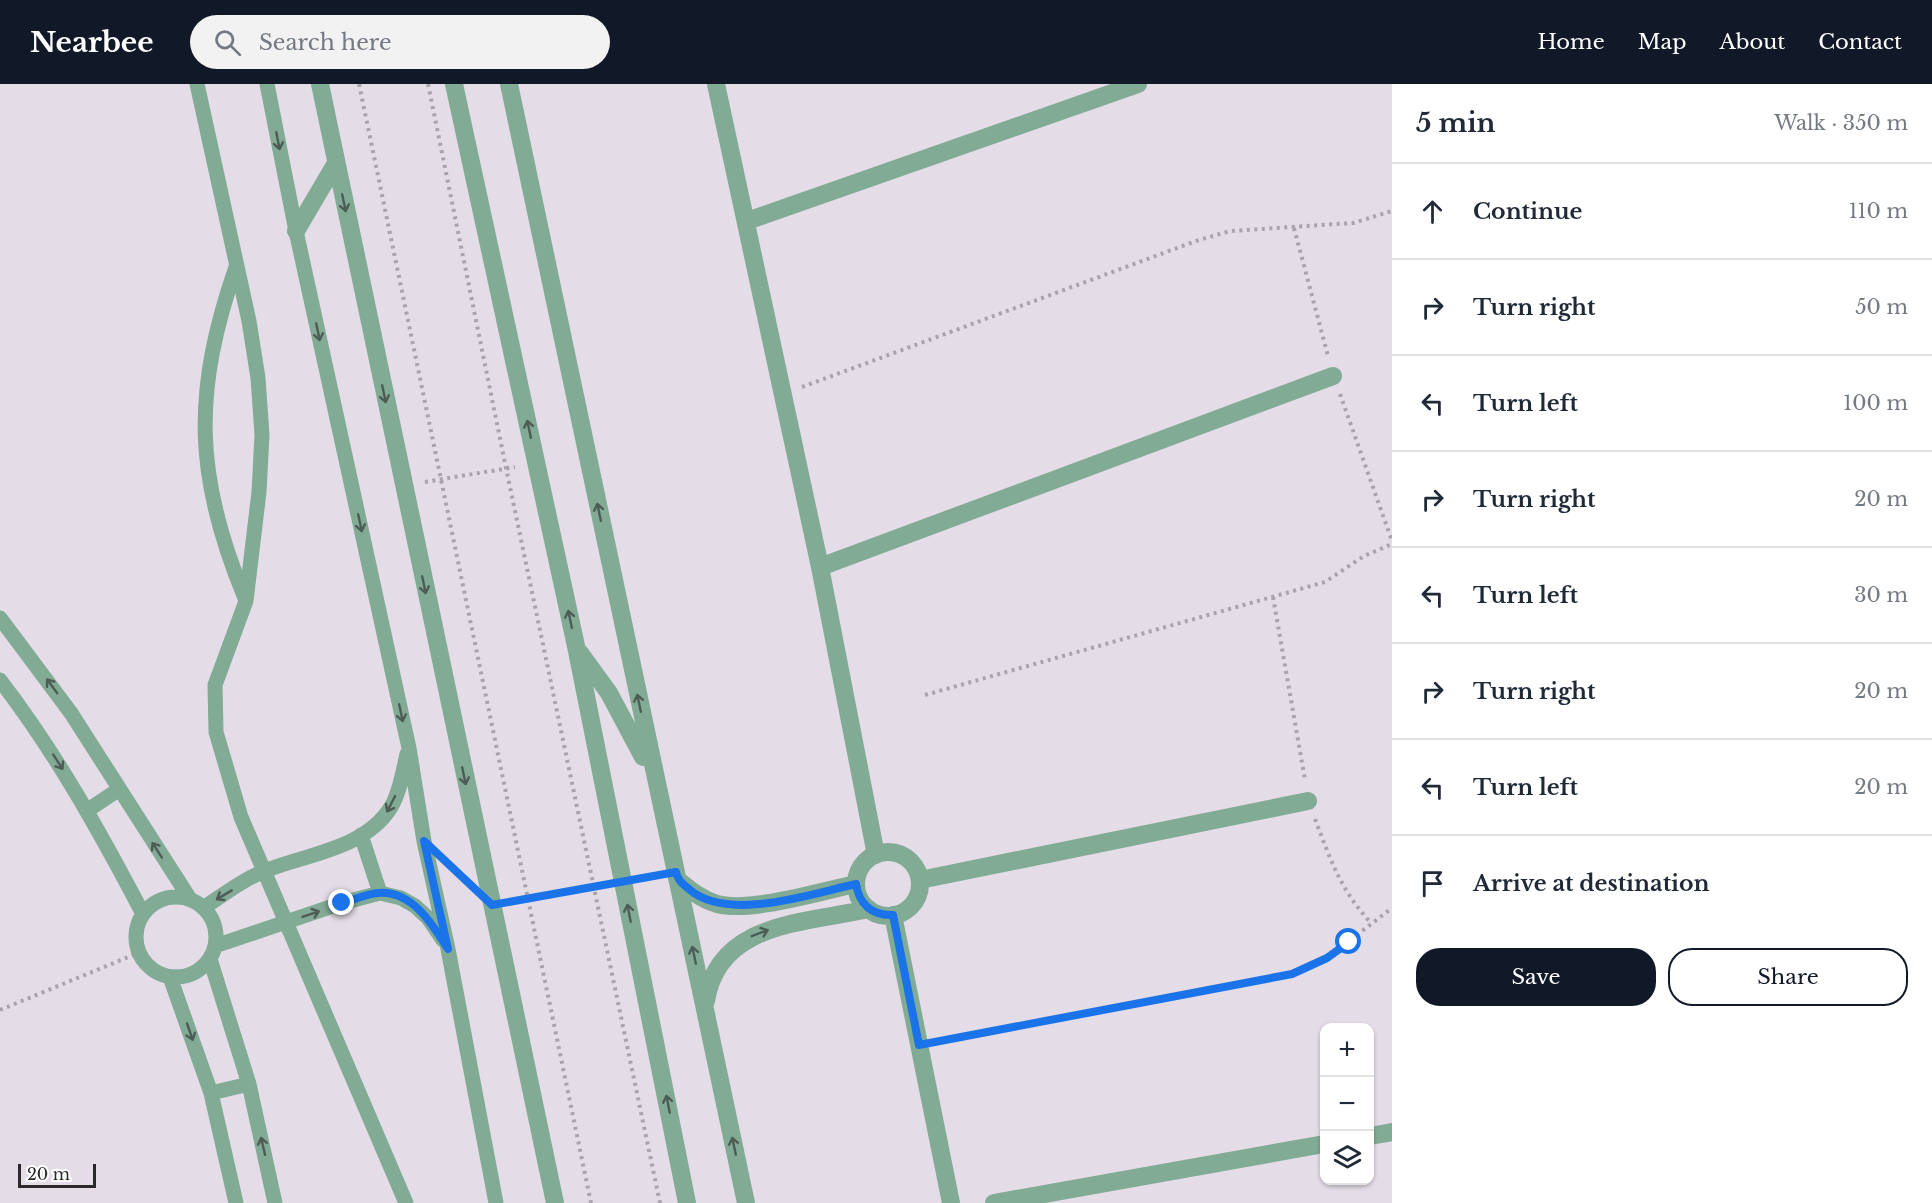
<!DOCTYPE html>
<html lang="en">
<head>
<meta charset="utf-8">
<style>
	body { margin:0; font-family:"Libre Baskerville",serif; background:#f2f2f3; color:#1f2937 }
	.controls { position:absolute; right:18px; bottom:18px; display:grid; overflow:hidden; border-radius:12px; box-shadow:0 2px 4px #0004 }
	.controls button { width:54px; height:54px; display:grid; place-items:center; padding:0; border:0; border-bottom:2px solid #e0e1e3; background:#fff; color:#1f2937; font:30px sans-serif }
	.scale { position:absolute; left:18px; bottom:15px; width:78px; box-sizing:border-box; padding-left:6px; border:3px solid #2b282c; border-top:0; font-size:16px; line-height:21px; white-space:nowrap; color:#2b282c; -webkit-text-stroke:4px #fff; paint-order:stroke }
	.stop { position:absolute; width:18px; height:18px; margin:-14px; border:4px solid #1a73e8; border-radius:50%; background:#fff }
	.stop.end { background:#1a73e8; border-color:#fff; box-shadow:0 2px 6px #0008 }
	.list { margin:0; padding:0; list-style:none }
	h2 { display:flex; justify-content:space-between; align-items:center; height:78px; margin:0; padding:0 24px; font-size:26px }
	h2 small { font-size:20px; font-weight:400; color:#747a83 }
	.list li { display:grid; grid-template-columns:39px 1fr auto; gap:18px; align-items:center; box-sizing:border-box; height:96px; padding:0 24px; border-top:2px solid #e0e1e3 }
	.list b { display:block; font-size:22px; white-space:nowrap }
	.list em { font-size:20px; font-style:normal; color:#747a83 }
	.actions { display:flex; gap:12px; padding:18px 24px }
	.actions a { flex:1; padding:14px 0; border:2px solid #111827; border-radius:24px; text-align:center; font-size:21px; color:#111827 }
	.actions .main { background:#111827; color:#fff }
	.icon { flex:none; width:33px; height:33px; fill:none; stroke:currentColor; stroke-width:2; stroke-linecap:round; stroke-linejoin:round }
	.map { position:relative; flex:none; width:1392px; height:1119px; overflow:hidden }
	header { display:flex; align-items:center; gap:36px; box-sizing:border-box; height:84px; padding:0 30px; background:#111827; color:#fff }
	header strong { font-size:28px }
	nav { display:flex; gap:33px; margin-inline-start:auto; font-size:21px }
	.search { width:420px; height:54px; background:#f2f2f3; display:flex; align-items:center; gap:15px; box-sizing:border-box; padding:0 21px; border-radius:33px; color:#747a83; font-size:22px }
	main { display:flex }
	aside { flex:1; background:#fff }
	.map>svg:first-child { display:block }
</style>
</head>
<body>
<header>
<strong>Nearbee</strong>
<div class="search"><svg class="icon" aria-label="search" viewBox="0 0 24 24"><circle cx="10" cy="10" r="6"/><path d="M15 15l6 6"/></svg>Search here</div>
<nav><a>Home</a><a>Map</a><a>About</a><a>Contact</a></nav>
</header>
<main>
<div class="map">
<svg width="1392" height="1119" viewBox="0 0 1392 1119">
	<rect width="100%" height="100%" fill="#e4dce6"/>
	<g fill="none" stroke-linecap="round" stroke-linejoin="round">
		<path stroke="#a9a3ab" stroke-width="4" stroke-dasharray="3 4.5" stroke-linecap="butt" d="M359,0L591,1119
			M428,0L506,384L660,1119
			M1294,144L1328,272
			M802,303L1196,157L1230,147L1353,139L1392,127
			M1340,310L1392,457
			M425,398L515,383
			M1273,513L1305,696
			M925,611L1325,498L1364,472L1392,460
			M1315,735C1331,777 1340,805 1371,839
			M451,782L465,796
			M513,817L603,801
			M0,926L138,869
			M939,957L1292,890L1327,874L1392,824"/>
		<path stroke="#82ab95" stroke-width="15" d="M197,0L249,237L258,294L262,351L259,408L246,517L215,601L216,648L241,733L406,1119
			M267,0L296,147L409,664L424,757L448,865L496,1119
			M236,183C193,307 194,392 245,514
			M0,534L71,629L190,815
			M0,596C56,669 100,748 143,830
			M88,726L118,706
			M361,751L380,809
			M136 853a40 40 0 1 1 80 0a40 40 0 1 1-80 0Z
			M203,824C223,811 245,794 267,786C308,770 366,764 391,723C400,708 403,687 407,670
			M215,862L342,819L380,809L401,814L415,822L428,834L443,856
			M210,875L249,1000L275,1119
			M170,893L211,1009L236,1119
			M211,1009L249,1000"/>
		<path stroke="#82ab95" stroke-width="18" d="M320,0L555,1119
			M454,0L576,562L687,1119
			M509,0L746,1119
			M716,0L820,483L876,771
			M747,137L1138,0
			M296,147L336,79
			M820,483L1333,292
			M580,569L609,609L643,673
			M856 800a32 32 0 1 1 64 0a32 32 0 1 1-64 0Z
			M677,795C690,806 701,815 717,820C750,829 821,807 856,800
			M920,796L1308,717
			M893,831L951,1119
			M706,917C718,838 805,839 869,825
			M1370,1052L1392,1048
			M994,1119L1324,1060"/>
	</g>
	<defs><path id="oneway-shaft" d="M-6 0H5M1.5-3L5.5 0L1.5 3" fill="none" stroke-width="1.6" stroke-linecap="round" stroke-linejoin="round" transform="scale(1.5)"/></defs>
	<g stroke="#4e5c56">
		<use href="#oneway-shaft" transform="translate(278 57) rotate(79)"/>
		<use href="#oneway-shaft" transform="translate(344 119) rotate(78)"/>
		<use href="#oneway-shaft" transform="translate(318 248) rotate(78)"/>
		<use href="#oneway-shaft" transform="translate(384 310) rotate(78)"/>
		<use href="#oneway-shaft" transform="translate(529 345) rotate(-102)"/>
		<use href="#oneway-shaft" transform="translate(599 428) rotate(-102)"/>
		<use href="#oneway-shaft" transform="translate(360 439) rotate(78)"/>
		<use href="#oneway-shaft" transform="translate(424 501) rotate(78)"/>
		<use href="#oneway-shaft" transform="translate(570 535) rotate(-102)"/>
		<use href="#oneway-shaft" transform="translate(52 602) rotate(-126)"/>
		<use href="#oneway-shaft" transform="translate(639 619) rotate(-102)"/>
		<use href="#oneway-shaft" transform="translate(401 629) rotate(78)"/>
		<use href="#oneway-shaft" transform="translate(58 678) rotate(57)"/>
		<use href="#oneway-shaft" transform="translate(464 692) rotate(78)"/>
		<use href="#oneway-shaft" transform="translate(391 720) rotate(117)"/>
		<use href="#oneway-shaft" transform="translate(157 766) rotate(-123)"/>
		<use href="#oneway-shaft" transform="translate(224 811) rotate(149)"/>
		<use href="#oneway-shaft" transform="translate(629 829) rotate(-101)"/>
		<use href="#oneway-shaft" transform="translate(311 830) rotate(-19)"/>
		<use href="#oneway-shaft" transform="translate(760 849) rotate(-21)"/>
		<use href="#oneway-shaft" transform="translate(694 871) rotate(-102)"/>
		<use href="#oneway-shaft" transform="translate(190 948) rotate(71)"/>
		<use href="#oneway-shaft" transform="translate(668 1020) rotate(-101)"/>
		<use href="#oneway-shaft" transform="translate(263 1062) rotate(-103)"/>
		<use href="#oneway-shaft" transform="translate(734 1062) rotate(-102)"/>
	</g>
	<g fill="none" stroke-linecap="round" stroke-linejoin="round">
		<path stroke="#1a73e8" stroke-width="8" d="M342,819C353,816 366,810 378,809C412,806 433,841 448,865L424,757L492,821L676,788C678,797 683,800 690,806C729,838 810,810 856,800C859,820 872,832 893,831L919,961L1292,890L1327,874L1349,858"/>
	</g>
</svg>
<div class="controls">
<button>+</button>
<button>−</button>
<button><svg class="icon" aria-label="layers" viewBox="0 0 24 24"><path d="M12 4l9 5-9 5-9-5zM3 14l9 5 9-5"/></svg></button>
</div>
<div class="scale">20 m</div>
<div class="stop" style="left:1349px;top:858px"></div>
<div class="stop end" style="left:342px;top:819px"></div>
</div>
<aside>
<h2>5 min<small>Walk · 350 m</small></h2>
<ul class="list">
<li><svg class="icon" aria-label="ahead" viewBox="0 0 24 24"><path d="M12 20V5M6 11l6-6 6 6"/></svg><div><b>Continue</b></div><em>110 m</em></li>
<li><svg class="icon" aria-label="right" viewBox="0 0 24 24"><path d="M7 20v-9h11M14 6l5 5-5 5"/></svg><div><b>Turn right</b></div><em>50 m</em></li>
<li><svg class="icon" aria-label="left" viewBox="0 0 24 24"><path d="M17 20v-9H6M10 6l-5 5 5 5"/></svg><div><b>Turn left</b></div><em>100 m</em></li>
<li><svg class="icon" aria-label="right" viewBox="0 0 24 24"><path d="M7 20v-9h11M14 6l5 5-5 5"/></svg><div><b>Turn right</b></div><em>20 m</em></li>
<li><svg class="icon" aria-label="left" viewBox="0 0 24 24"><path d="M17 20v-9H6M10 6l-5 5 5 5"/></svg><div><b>Turn left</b></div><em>30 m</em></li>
<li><svg class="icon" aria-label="right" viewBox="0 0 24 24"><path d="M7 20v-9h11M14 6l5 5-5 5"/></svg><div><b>Turn right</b></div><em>20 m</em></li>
<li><svg class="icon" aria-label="left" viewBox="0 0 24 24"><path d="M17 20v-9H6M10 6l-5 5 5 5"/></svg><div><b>Turn left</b></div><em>20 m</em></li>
<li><svg class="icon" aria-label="arrive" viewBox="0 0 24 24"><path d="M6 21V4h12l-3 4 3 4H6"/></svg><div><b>Arrive at destination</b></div></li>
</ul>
<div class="actions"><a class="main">Save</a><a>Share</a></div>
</aside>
</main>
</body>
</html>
